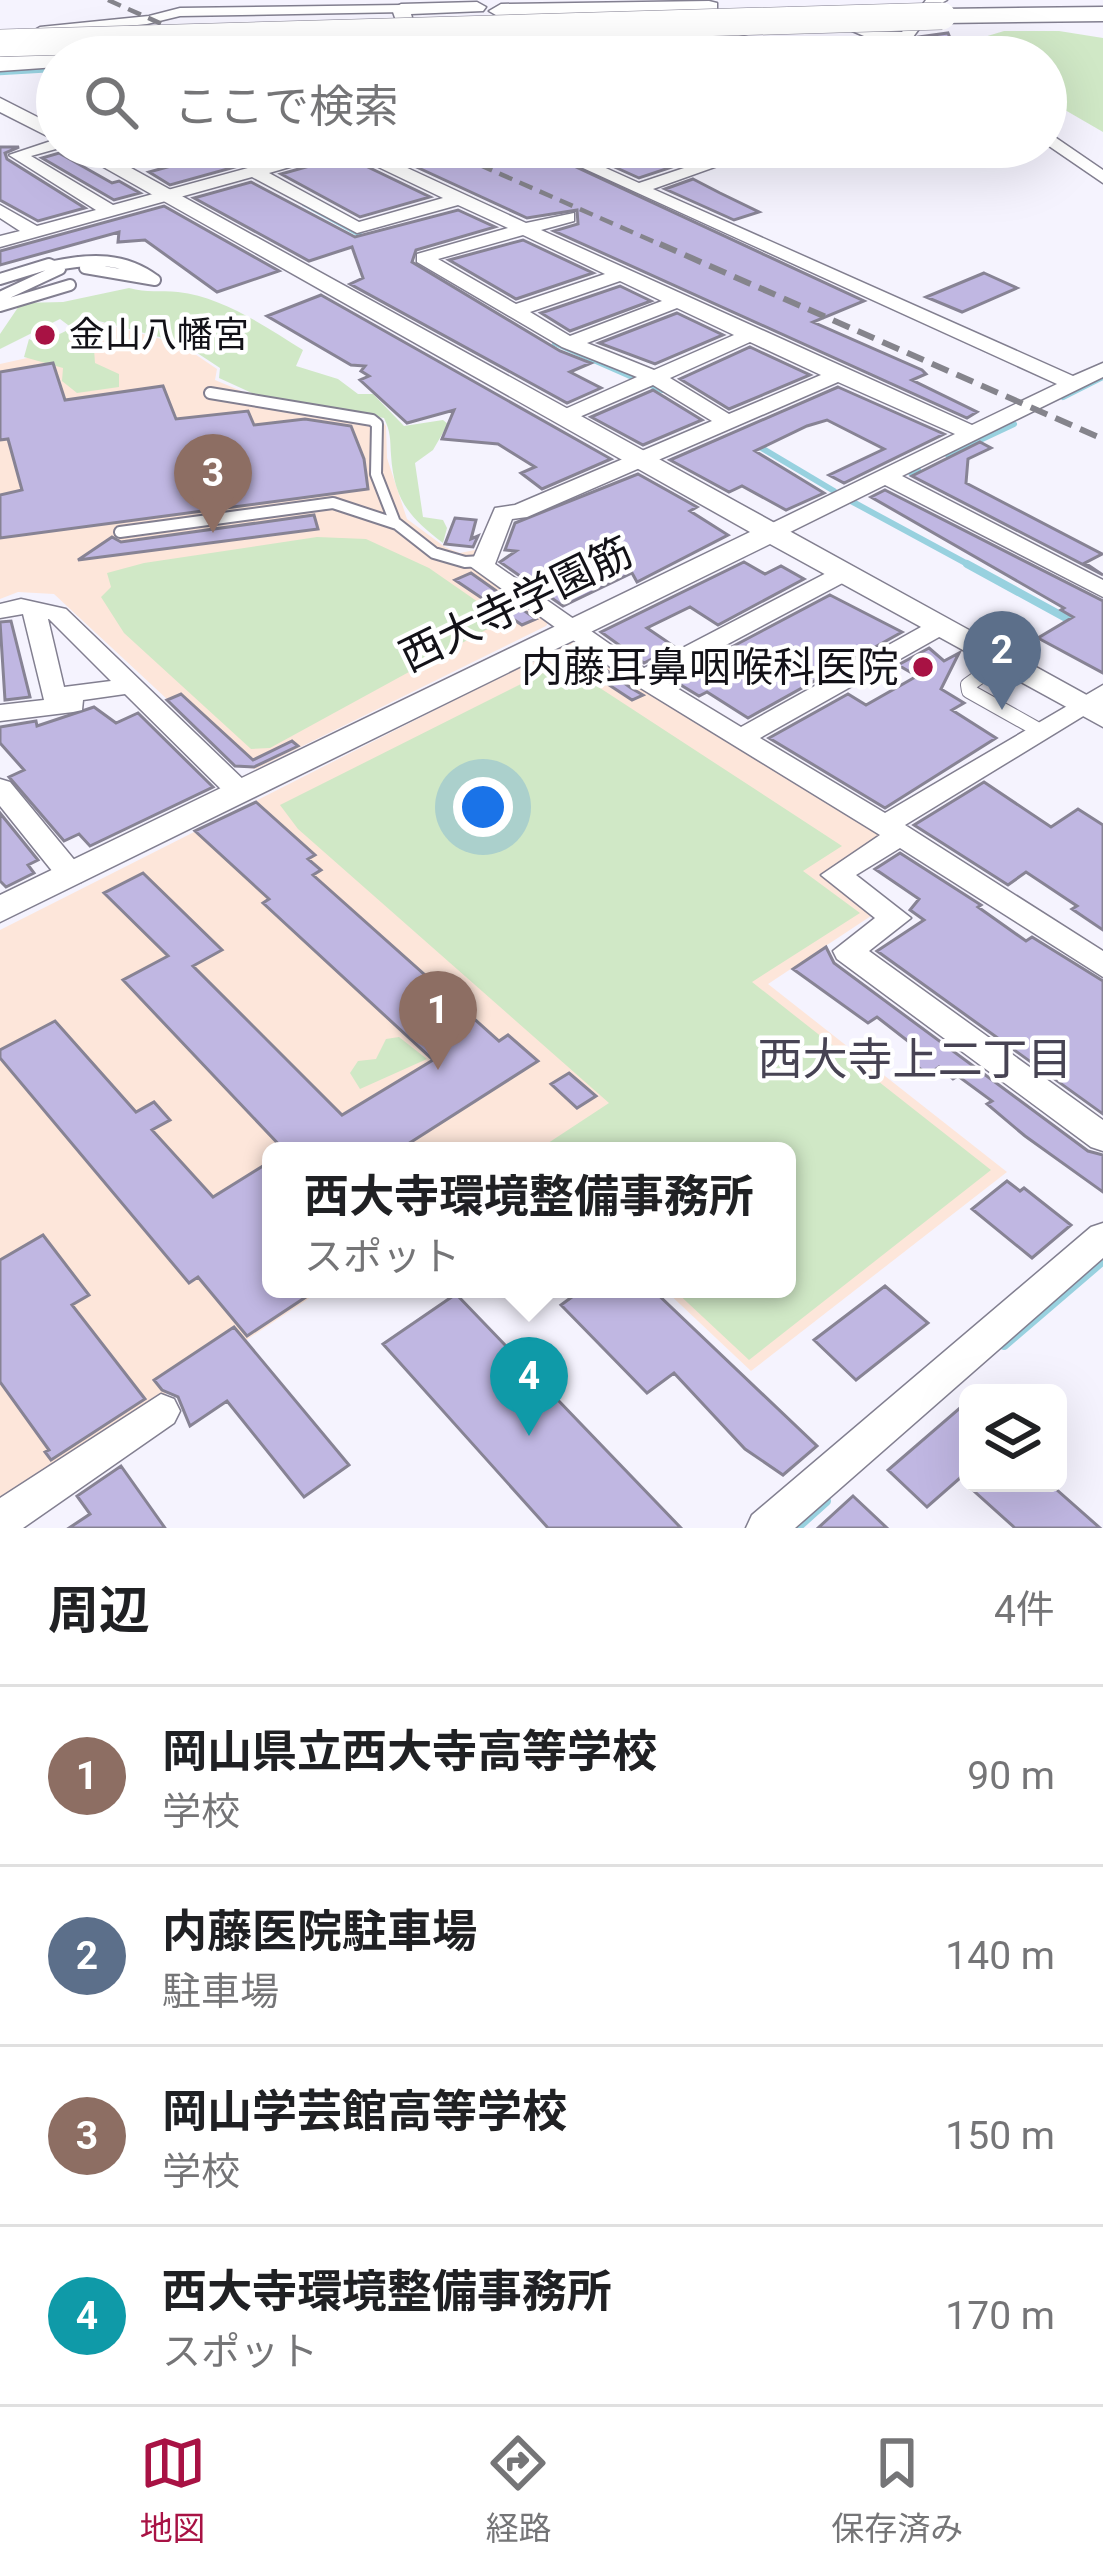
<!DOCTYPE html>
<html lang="ja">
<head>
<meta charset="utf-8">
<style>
	body { margin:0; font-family:Roboto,"Noto Sans JP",sans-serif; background:#f2f2f2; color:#202124 }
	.controls { position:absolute; right:36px; bottom:36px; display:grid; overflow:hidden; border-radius:18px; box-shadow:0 12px 48px #0002 }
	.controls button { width:108px; height:108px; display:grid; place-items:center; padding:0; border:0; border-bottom:3px solid #e0e0e0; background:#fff; color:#202124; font:60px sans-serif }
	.you { position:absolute; left:483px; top:807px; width:42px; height:42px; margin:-30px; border:9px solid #fff; border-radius:50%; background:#1a73e8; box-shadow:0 0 0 18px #1a73e833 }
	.badge { display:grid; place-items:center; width:78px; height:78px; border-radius:50%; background:#a81244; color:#fff; font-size:39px; font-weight:700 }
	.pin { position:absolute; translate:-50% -99px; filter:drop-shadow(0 3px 6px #0008) }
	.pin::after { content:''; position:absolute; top:63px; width:42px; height:36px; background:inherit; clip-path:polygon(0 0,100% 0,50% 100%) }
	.popup { position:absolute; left:262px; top:1142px; width:534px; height:156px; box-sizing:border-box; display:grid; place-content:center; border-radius:18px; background:#fff; filter:drop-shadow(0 3px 9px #0005); font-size:39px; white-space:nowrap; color:#757577 }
	.popup b { font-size:45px; color:#202124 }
	.popup::after { content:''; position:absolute; left:50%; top:100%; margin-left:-24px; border:24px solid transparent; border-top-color:#fff }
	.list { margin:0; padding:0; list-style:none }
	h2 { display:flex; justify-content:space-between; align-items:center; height:156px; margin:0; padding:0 48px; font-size:51px }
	h2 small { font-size:39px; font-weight:400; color:#757577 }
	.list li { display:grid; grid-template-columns:78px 1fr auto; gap:36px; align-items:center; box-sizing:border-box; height:180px; padding:0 48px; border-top:3px solid #e0e0e0 }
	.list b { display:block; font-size:45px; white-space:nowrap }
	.list p { margin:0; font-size:39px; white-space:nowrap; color:#757577 }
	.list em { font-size:39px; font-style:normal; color:#757577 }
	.icon { flex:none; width:66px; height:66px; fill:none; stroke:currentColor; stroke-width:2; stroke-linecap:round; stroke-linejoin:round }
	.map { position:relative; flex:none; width:1103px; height:1528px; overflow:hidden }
	.search { position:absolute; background:#fff; box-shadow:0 12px 48px #0002; left:36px; right:36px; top:36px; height:132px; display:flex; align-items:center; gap:30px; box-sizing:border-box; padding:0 42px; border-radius:66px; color:#757577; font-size:45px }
	.sheet { height:876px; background:#fff }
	nav { display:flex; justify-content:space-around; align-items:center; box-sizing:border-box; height:168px; border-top:3px solid #e0e0e0; background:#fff; font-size:33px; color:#757577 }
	nav a { display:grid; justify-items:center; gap:6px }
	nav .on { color:#a81244 }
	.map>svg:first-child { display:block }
</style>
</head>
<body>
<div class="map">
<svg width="1103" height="1528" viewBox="0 0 1103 1528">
	<rect width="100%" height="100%" fill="#f5f3fe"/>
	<path fill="#fde6da" d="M94,321L180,344L217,369L215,380L253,396L379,418L386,426L387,458L407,519L445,547L460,553L480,549L475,567L551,618L546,626L256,769L240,767L54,594L18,592L0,599V364L27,358Z
		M572,641L877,831L879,837L821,875L874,914L768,984L1007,1172L751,1371L664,1289H787V1151H271V1289H323L0,1504V930Z"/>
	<path fill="#d0e8c6" d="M1004,31H1059L1103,38V132L1046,99V57H992L971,41Z
		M129,288C147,293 160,290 178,292C223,297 266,327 303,350L296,366L338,379L358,394H373L404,426L443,420L448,424L433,450L415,463L423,517L443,520L447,528L443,543C409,517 394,500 391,455C390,439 391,433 384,418L254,394L219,378L220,368L182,343L95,320L68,343L94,349L95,363L119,374V387L77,393L62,381L63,368L24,357L29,339L39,344L72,328L60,319L0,349V334L21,303L63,302Z
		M317,537L366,539L429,568L504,620L270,748L251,749L124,633L101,597L111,587L107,573L144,563Z
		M547,671L577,673L842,846L803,871L860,913L752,982L991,1170L749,1360L673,1289H787V1151H536L609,1103L298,829L280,805Z
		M399,1037L427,1059L360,1089L350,1073L358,1061L376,1059L386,1039Z"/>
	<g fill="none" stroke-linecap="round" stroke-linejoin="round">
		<path stroke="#98d1df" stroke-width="4.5" d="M0,73L51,70
			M304,204L369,240"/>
		<path stroke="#98d1df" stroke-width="6" d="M555,343L662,390
			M1063,397L1103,377
			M753,443L834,491
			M948,455L1014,424
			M911,473L918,470
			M851,501L973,567"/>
		<path stroke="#98d1df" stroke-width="8" d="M967,564L1075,623"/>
		<path stroke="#98d1df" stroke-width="10" d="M1004,1345L1103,1260
			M796,1528L826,1501"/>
	</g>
	<path fill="#c0b7e2" stroke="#878394" stroke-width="3" d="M948,33L958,57H932L919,37Z
		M0,147H19L5,153L7,159L85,208L38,221L0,200Z
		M137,147H252L254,160L307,147L170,185L149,172L171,166Z
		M373,147H533L864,301L813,322L922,370L926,374L912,380L977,412L967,418L554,231L578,224L577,210L527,218Z
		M570,147H643L681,164L639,178Z
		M59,153L112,183L119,181L140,193L114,200L42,158Z
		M345,156L430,197L360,217L281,174Z
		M693,179L720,193L759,212L734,220L665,189Z
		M251,182L355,237L458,210L495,227L416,250L412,262L560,351L591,363L570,372L601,388L567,403L350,284L363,278L352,247L309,261L194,198Z
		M164,206L279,271L217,292L145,240L118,242L119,232L0,265V251Z
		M523,240L593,273L516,299L449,260Z
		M984,273L1017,288L962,312L926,297Z
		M620,286L651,301L570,331L541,313Z
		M321,295L611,459L542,489L521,473L535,467L498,444L442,439L454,410L407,423L360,380L369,376L361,371L365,366L351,365L267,316Z
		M677,313L723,335L655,364L599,343Z
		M750,347L810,375L729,409L680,379Z
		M53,363L65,400L163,386L176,419L248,411L254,425L305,419L351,426L364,459L368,489L0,538V495L22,490L8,439L0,440V372Z
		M838,387L944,434L844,483L829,475L884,449L827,420L807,426L755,451L824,493L786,510L742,486L729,492L670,460Z
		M653,390L702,420L643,445L591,417Z
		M980,442L991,448L968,459L966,483L1102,554L1085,563L1103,575L912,476Z
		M638,474L697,507L690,511L728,535L637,582L632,573L563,606L500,562L516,551L505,550L515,523Z
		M885,490L1103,601V673L1038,638L1073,617L1061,610L1064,608L871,497Z
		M314,515L318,529L78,560L112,537L121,542Z
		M455,518L476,520L471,539L478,536L473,547L445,544Z
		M744,562L765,574L781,566L804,579L718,625L690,607L647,628L675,647L644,663L601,632Z
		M471,573L536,619L522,625L455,580Z
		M830,595L902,632L748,718L707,692L699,696L671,679Z
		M11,621L30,697L5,700L0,622Z
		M573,646L631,688L643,695L632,700L603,681L607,679L565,650Z
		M929,648L944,661L959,653L941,689L964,703L952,710L996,738L885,808L769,738L848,694L866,705L917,676L898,665Z
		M181,694L253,760L292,741L298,746L254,767L235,766L167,700Z
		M94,707L116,723L138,713L213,787L90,846L79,834L64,841L9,777L24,770L0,743V727L36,721L37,726Z
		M984,782L1051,827L1078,809L1103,825V930L1072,909L1077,906L1026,872L1008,885L914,825Z
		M256,802L315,855L308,859L321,870L313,875L499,1041L508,1035L538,1061L397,1151H285L123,980L168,956L104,893L143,873L222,950L193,966L342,1115L433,1060L263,903L269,899L195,831Z
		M0,813L38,860L28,865L34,873L6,887L0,881Z
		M900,853L981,905L978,907L1026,941L1032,937L1103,981V1114L877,951L924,920L910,910L919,899L875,869Z
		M826,947L834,963L1088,1151L1103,1155V1192L1025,1136L987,1104L992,1101L958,1076L953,1079L939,1067L928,1075L910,1061L922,1052L877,1017L868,1023L793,969Z
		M55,1021L136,1112L154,1102L170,1120L152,1130L213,1197L271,1161V1289H318L247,1336L198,1277L189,1283L0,1058V1050Z
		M569,1073L596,1096L577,1108L551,1084Z
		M1007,1181L1020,1191L1024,1188L1071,1225L1032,1258L972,1209Z
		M43,1235L89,1295L72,1305L145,1399L51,1460L45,1452L49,1450L0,1382V1260Z
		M885,1286L928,1323L856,1380L814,1340Z
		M593,1289H652L817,1446L783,1475L745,1449L674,1373L647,1393L561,1305L580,1291L584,1295Z
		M456,1294L681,1528H548L383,1344Z
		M234,1327L349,1465L304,1497L227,1401L190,1426L178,1397L162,1390L154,1380Z
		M968,1401V1471L927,1507L888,1470Z
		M121,1466L165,1528H69L90,1514L77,1496Z
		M965,1483H1049L1100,1528H1015Z
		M853,1496L887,1528H818Z"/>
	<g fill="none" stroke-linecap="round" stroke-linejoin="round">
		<g stroke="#827f90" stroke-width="14">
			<path id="service-far1" d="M54,266C91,258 124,257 155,280
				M85,268L155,280
				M0,279L49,264L60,269L0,297
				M0,306L70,285
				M210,393L372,420L377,424L376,474L394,520
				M120,532L333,503L397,524L434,553L465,562L482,561"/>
		</g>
		<g stroke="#827f90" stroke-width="16">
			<path id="service" d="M1002,661L968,685L969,691L1035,728"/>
		</g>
		<g stroke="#827f90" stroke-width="3">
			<path id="minor" d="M926,0H947L936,6L913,37L928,57H913L902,41L871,39L843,27L850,23L873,31L902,32Z
				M401,5L408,9L406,12L180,16L147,24L40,35L33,31L40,27L149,16L180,8Z
				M753,24L760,28L758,31L682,50L675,46Z
				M103,33C121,33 132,46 149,51C169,56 191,44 208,53L203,57H137L103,39Z
				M430,34L437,38L425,57H411Z
				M454,34H464L467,42L497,57H478L455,47Z
				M1046,131L1103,170V183L1046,144Z
				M57,139V147H63L31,156L113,205L324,147H362L526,223L574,213V221L541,230L972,425L1057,384L537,147H559L639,183L747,147H771L653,189L1073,376L1103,363V377L902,476L1103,580V597L885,485L778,538H762V528L955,434L838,382L527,517L512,519L495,564L644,668L836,568H852L856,573L852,578L662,679L741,727L930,622H948L951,627L948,632L760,738L885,813L1103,685V704L905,825L1103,951V977L900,848L856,875L911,918L869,951L1103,1120V1151L1091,1147L837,959L833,951L875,918L821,875L880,835L634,684L470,566L495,508L515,505L712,421L653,385L570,421H556V413L637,377L562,347L417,262V254L508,228L458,205L357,233L252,177L0,247V236L20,231L0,218V205L37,226L96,210L9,155ZM345,151L443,198L359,222L269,173ZM523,235L605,274L516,304L438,259ZM620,281L662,301L570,336L530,312ZM677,308L734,335L654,370L587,343ZM750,342L821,375L729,414L670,378Z
				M21,599L66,609L249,785L253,791L249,797H229L125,694L83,700L82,710L73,712L0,721V705L44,700L23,614L0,618V604ZM48,619H49L111,681L64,687Z
				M0,779L10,782L81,868L85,875L81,882H61L0,806Z
				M1103,1223V1258L795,1528H746L752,1515L1091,1227Z
				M161,1394L174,1399L180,1411L174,1423L23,1528H0V1498Z"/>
		</g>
		<g stroke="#827f90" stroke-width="3">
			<path id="tertiary" d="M477,2L486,7L483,11L411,14L416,32L438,38L429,43L403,41L392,9L401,4Z
				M0,98L57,127V141L0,112Z
				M68,147H93L1103,704V727L770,544L0,922V895L750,532Z"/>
		</g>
		<g stroke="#827f90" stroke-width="3">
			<path id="trunk" d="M709,1L717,3V13L501,18L489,11L501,4Z
				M1103,7V21L942,23L930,16L942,9Z
				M57,53L67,57H57V67L0,71V57Z"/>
		</g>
		<use href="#service-far1" stroke="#fff" stroke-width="10"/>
		<use href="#service" stroke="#fff" stroke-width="14"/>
		<use href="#minor" fill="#fff" fill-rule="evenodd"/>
		<use href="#tertiary" fill="#fff" fill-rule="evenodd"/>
		<use href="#trunk" fill="#fff" fill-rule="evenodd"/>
		<path stroke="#85848c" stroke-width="4.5" stroke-dasharray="14 8" stroke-linecap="butt" d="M108,0L236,57
			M439,147L666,247"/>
		<path stroke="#85848c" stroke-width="6" stroke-dasharray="18 9" stroke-linecap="butt" d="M660,244L1103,439"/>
		<g stroke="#827f90" stroke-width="28" stroke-linecap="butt">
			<path id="trunk-bridge" d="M0,43L942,16"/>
		</g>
		<use href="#trunk-bridge" stroke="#fff" stroke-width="27"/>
	</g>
	<g fill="#a81244" stroke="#fff" stroke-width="4.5">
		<circle cx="45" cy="335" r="12"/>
		<circle cx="923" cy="667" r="12"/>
	</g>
	<g text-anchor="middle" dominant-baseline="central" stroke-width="9" stroke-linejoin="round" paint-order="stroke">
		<g font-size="36" fill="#131218" stroke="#fff" text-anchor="start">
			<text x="69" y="335">金山八幡宮</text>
		</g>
		<g font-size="42" fill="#131218" stroke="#fff">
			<text transform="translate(516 604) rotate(-26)">西大寺学園筋</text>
		</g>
		<g font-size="42" fill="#131218" stroke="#fff" text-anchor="end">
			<text x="899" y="667">内藤耳鼻咽喉科医院</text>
		</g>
		<g font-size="45" fill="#474353" stroke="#fff">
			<text x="915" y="1059">西大寺上二丁目</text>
		</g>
	</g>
</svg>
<div class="controls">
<button><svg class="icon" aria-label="layers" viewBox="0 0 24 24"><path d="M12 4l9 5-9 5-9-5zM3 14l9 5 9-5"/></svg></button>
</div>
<div class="you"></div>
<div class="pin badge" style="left:438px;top:1070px;background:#8d6e63">1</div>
<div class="pin badge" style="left:1002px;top:710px;background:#5c6f8a">2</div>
<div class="pin badge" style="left:213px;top:533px;background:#8d6e63">3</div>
<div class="pin badge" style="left:529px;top:1436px;background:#0f9aa8">4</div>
<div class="popup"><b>西大寺環境整備事務所</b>スポット</div>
<div class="search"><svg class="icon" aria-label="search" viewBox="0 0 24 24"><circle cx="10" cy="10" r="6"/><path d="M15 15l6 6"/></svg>ここで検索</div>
</div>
<section class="sheet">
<h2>周辺<small>4件</small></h2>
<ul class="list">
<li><span class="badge" style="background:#8d6e63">1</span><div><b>岡山県立西大寺高等学校</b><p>学校</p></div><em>90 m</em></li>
<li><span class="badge" style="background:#5c6f8a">2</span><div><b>内藤医院駐車場</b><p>駐車場</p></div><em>140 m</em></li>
<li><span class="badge" style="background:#8d6e63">3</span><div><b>岡山学芸館高等学校</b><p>学校</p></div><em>150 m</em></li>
<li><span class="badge" style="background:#0f9aa8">4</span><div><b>西大寺環境整備事務所</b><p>スポット</p></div><em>170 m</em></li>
</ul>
</section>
<nav>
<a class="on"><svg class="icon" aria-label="map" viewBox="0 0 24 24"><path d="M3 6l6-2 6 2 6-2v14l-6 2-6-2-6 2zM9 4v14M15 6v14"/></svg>地図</a>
<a><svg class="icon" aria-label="directions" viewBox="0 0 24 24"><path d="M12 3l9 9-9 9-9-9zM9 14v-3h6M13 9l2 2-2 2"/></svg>経路</a>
<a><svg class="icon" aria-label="saved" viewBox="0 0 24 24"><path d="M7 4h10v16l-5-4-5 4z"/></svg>保存済み</a>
</nav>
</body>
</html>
